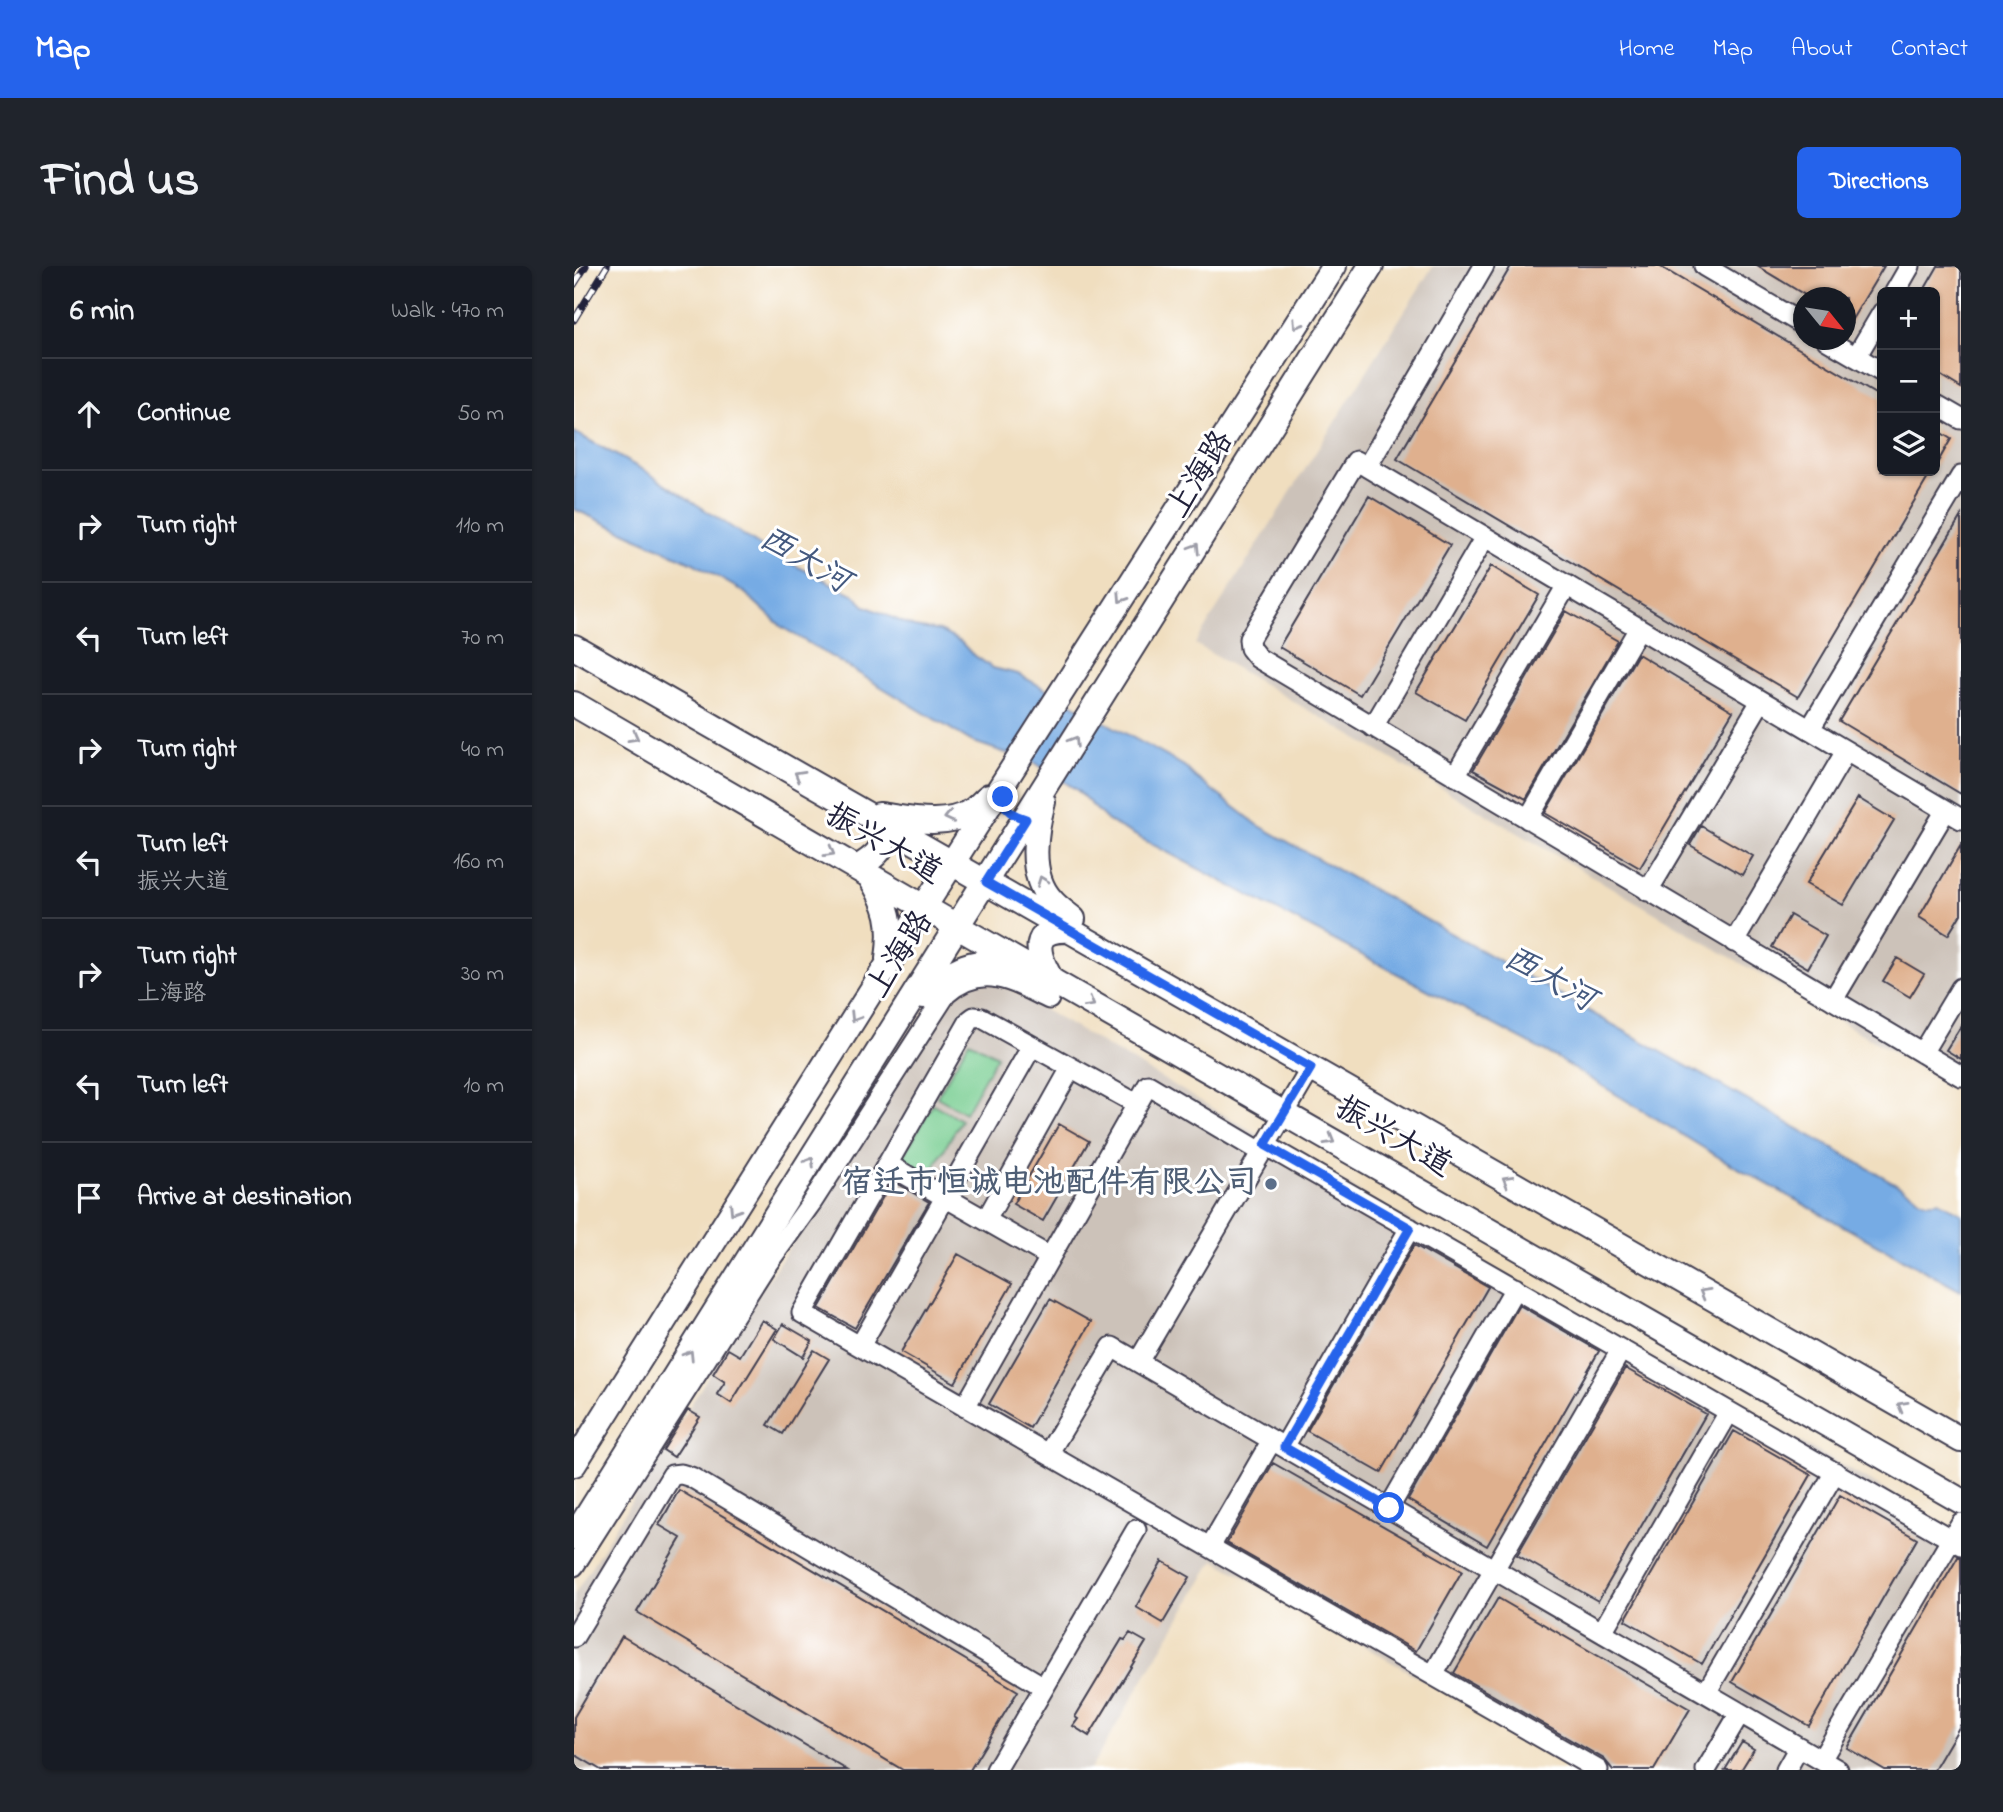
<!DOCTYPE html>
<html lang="en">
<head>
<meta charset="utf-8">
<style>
	body { margin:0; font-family:"Indie Flower","LXGW WenKai TC",sans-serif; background:#20242c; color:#f1f3f6 }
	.controls { position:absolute; right:21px; top:21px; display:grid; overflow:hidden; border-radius:10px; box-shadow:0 2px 5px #0004 }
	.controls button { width:63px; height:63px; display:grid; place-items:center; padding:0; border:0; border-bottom:2px solid #363941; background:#171b24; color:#f1f3f6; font:35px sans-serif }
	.compass { position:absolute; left:1219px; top:21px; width:63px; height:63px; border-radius:50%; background:#171b24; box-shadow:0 2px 5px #0004; rotate:120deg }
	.stop { position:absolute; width:21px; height:21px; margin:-16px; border:5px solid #2563eb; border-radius:50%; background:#fff }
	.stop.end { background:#2563eb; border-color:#fff; box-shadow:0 2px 7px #0008 }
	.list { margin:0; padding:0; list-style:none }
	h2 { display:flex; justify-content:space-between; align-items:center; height:91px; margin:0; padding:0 28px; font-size:30px }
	h2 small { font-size:23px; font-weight:400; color:#9ea1a6 }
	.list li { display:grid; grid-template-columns:46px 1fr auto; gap:21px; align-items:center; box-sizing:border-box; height:112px; padding:0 28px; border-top:2px solid #363941 }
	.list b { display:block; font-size:26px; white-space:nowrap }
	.list p { margin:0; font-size:23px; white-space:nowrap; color:#9ea1a6 }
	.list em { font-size:23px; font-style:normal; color:#9ea1a6 }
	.icon { flex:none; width:38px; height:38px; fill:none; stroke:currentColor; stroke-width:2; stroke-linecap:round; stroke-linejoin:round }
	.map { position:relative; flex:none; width:1387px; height:1504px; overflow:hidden; border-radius:10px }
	header { display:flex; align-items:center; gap:42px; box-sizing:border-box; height:98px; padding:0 35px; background:#2563eb; color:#fff }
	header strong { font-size:33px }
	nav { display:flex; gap:38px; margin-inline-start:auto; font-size:24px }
	.intro { display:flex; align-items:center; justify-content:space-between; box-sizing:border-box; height:168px; padding:0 42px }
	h1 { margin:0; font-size:49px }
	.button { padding:18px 32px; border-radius:10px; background:#2563eb; color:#fff; font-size:24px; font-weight:700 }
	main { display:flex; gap:42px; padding:0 42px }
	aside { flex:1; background:#171b24; border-radius:10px; box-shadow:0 2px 5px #0004 }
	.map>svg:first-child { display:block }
</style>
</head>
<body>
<header>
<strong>Map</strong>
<nav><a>Home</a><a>Map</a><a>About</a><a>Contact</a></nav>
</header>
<div class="intro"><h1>Find us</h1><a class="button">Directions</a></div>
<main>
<aside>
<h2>6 min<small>Walk · 470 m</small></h2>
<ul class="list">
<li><svg class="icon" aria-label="ahead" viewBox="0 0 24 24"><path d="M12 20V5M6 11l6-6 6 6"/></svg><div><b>Continue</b></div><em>50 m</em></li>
<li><svg class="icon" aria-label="right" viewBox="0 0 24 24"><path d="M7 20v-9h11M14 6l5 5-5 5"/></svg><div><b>Turn right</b></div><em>110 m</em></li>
<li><svg class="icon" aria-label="left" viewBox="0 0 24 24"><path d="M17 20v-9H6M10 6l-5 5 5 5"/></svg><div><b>Turn left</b></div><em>70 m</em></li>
<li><svg class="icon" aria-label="right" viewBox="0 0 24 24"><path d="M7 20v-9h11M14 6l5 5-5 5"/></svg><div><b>Turn right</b></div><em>40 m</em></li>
<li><svg class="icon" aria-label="left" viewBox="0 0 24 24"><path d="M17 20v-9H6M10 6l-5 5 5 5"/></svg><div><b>Turn left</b><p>振兴大道</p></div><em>160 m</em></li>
<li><svg class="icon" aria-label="right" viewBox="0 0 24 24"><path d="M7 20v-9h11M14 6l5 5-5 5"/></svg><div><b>Turn right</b><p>上海路</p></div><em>30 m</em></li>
<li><svg class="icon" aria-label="left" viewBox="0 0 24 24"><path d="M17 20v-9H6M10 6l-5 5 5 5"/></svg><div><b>Turn left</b></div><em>10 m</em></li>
<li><svg class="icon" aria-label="arrive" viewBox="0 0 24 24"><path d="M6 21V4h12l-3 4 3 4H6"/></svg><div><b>Arrive at destination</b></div></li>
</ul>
</aside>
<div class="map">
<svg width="1387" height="1504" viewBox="0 0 1387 1504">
	<rect width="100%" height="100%" fill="#fff"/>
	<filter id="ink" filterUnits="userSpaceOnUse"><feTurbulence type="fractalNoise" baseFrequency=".0143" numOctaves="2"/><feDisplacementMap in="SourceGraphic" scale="14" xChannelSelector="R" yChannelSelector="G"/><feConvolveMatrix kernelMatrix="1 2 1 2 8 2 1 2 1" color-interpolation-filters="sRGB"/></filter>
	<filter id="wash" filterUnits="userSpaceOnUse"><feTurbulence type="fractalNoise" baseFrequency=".00686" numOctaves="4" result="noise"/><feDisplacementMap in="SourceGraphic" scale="28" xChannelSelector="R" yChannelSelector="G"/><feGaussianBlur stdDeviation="1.57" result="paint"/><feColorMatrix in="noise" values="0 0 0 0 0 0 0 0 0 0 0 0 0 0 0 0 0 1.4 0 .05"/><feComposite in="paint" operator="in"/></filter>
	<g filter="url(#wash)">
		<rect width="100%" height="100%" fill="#f0debf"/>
		<path fill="#ccc2b9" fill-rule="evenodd" d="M859,0H1387V826L621,378ZM1308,26H1361V205H1308ZM1230,32H1272V74H1230Z
			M399,702L678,865L1387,1267V1504H1006L640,1294L516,1504H0V1329L182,1032Z"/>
		<path fill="#78ce92" stroke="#4d7866" stroke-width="2" d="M395,775L423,790L391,847L363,831Z
			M359,838L387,854L355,910L327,894Z"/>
		<path fill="#76abe4" stroke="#4c6690" stroke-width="2" d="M0,166L73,206L200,289L279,328L291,340L340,361L366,365L387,376L397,387L419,402L444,408L610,500L621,511L684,559L1340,928C1347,936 1354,938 1364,935L1387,947V1025L1146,892L983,792L534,555L503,524L461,497L397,475L208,361L170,326L119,297L0,243Z"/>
		<g id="blocks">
			<path fill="#dfb08e" d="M937,0H1085L1308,132V205H1358L1224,431L823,193Z
				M1183,0H1310L1271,65V32H1236Z
				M1364,0H1387V122L1361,106V26H1349Z
				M1361,163L1377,173L1361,201Z
				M795,230L876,279L786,429L705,381Z
				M1387,250V528L1265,455Z
				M917,300L965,329L891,454L842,426Z
				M992,345L1044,375L952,533L899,504Z
				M1064,388L1159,445L1066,602L971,547Z
				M1284,532L1320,554L1269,639L1232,618Z
				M1127,560L1179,590L1168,609L1116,579Z
				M1387,579V648L1374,669L1345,651Z
				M1216,649L1252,670L1234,702L1198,681Z
				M1323,692L1350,708L1336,731L1309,715Z
				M1387,760V793L1372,784Z
				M485,858L515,875L469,955L439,938Z
				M318,915L355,936L281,1062L245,1042Z
				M840,979L914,1021L807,1207L733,1165Z
				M384,988L438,1018L381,1117L327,1086Z
				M476,1033L517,1056L456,1162L415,1138Z
				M945,1039L1025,1085L913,1280L834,1234Z
				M188,1054L203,1063L157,1137L143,1128L151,1116L139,1108L154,1083L166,1090Z
				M209,1058L238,1075L229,1091L200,1073Z
				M240,1084L255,1093L209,1168L194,1159Z
				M1051,1102L1132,1148L1024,1335L943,1289Z
				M114,1144L126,1151L100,1191L89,1184Z
				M1160,1165L1237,1209L1128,1398L1051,1354Z
				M699,1197L888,1305L842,1385L653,1277Z
				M105,1224L444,1425L396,1504H329L63,1346L107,1272L85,1259Z
				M1266,1229L1343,1273L1235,1460L1158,1416Z
				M1384,1291H1387V1458L1360,1504H1311L1273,1482Z
				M588,1295L616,1311L589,1357L562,1341Z
				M924,1332L1116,1443L1080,1504H1039L1030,1493L880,1407Z
				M556,1367L572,1376L515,1470L499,1460L504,1453L501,1451L548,1373L551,1374Z
				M48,1370L273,1504H27L0,1488V1451Z
				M1168,1476L1180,1483L1167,1504H1151Z"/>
		</g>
	</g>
	<g filter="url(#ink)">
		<use href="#blocks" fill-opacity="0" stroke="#413e4f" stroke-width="2"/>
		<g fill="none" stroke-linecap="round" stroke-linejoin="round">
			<g stroke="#413e4f" stroke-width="23">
				<path id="minor" d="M910,0L793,201L1387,553
					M1130,0L1230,59
					M1321,26L1336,0
					M1253,74L1308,106
					M1282,91L1308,47
					M1361,138L1387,153
					M793,201L782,195L675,373L676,382L684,392L1387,810
					M799,461L911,271
					M1236,463L1387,210
					M881,510L993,319
					M954,553L1065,362
					M1074,625L1187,435
					M1160,676L1272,485
					M1259,734L1372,544
					M1348,787L1387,722
					M737,802L564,1096L1264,1504
					M563,838L408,752L400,751L396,754L228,1047L1024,1504
					M691,879L1387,1279
					M313,898L476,991
					M412,954L497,802
					M286,1080L458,780
					M391,1141L574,819L687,886
					M710,1181L836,962
					M474,1188L538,1081L564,1096
					M815,1242L941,1022
					M636,1281L698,1174
					M0,1300L191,1001L238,936L372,728C409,696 437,715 475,733
					M1028,1366L1155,1146
					M0,1371L98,1209L107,1208L117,1211L470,1421
					M859,1409L1047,1084
					M1132,1427L1261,1206
					M1247,1494L1387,1257
					M422,1504L562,1264
					M1132,1504L1166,1447
					M1212,1504L1225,1481"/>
			</g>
			<g stroke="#413e4f" stroke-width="28">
				<path id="major" d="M0,381L1387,1174
					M0,438L384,661L1387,1235
					M469,536C461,566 454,610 478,635C484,642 492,647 499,653
					M305,549C335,553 371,562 398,545C404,541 410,534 415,530
					M283,602C305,589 308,584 315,560
					M295,609C315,640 319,657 314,693
					M478,715C463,689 454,662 496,664
					M350,730C380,700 399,692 442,698
					M0,1198L350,641L760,0
					M0,1271L797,0"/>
			</g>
			<use href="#minor" stroke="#fff" stroke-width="19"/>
			<use href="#major" stroke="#fff" stroke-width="24"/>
			<g stroke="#22223b" stroke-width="7">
				<path id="rail" d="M0,19L12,0
					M0,54L33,0"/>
			</g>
			<use href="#rail" stroke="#fff" stroke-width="4.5" stroke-dasharray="13" stroke-linecap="butt"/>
		</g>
		<defs><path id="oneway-chevron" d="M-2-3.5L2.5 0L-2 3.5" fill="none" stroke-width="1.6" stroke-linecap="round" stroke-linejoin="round" transform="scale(1.75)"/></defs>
		<g stroke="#9c9ca7">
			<use href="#oneway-chevron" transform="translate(723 58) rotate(123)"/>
			<use href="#oneway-chevron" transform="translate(621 282) rotate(-58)"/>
			<use href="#oneway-chevron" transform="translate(548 332) rotate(123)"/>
			<use href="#oneway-chevron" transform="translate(60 471) rotate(29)"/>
			<use href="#oneway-chevron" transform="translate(500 475) rotate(-58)"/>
			<use href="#oneway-chevron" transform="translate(225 509) rotate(-150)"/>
			<use href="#oneway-chevron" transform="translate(375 551) rotate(167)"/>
			<use href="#oneway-chevron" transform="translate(256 586) rotate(30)"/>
			<use href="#oneway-chevron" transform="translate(468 615) rotate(-111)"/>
			<use href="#oneway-chevron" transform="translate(516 737) rotate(30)"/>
			<use href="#oneway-chevron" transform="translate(281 751) rotate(122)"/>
			<use href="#oneway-chevron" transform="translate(756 874) rotate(30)"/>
			<use href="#oneway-chevron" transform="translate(236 896) rotate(-58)"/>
			<use href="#oneway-chevron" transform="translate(933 914) rotate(-150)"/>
			<use href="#oneway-chevron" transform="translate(160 944) rotate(122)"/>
			<use href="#oneway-chevron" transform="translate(1130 1027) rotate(-150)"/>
			<use href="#oneway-chevron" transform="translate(115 1089) rotate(-58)"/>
			<use href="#oneway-chevron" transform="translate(1328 1140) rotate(-150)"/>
		</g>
	</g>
	<g fill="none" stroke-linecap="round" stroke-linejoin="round" filter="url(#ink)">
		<path stroke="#2563eb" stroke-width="9" d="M429,531C430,545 439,549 452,553L412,616L737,802L691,879L836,962L710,1181L815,1242"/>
	</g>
	<circle fill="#5c6f8a" stroke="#fff" stroke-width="2.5" cx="697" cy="918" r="7"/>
	<g text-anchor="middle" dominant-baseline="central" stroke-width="6" stroke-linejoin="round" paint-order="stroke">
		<g font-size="32" fill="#22223b" stroke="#fff">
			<text transform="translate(627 209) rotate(-58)">上海路</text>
			<text transform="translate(309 579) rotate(30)">振兴大道</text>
			<text transform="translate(327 689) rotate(-58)">上海路</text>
			<text transform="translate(819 872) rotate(30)">振兴大道</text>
		</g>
		<g font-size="32" font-weight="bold" fill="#4e5e75" stroke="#fff" text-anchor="end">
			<text x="683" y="918">宿迁市恒诚电池配件有限公司</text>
		</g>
		<g font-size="33" font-style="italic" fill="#44597f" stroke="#fff">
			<text transform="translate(230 295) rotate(30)">西大河</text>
			<text transform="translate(975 714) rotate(29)">西大河</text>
		</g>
	</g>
</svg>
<div class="controls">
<button>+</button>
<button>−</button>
<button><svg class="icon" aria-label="layers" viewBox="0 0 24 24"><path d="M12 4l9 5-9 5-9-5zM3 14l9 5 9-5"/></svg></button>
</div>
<svg class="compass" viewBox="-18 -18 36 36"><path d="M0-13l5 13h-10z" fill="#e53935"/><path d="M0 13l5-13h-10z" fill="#9ea1a6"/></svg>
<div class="stop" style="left:815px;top:1242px"></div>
<div class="stop end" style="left:429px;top:531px"></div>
</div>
</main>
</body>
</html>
